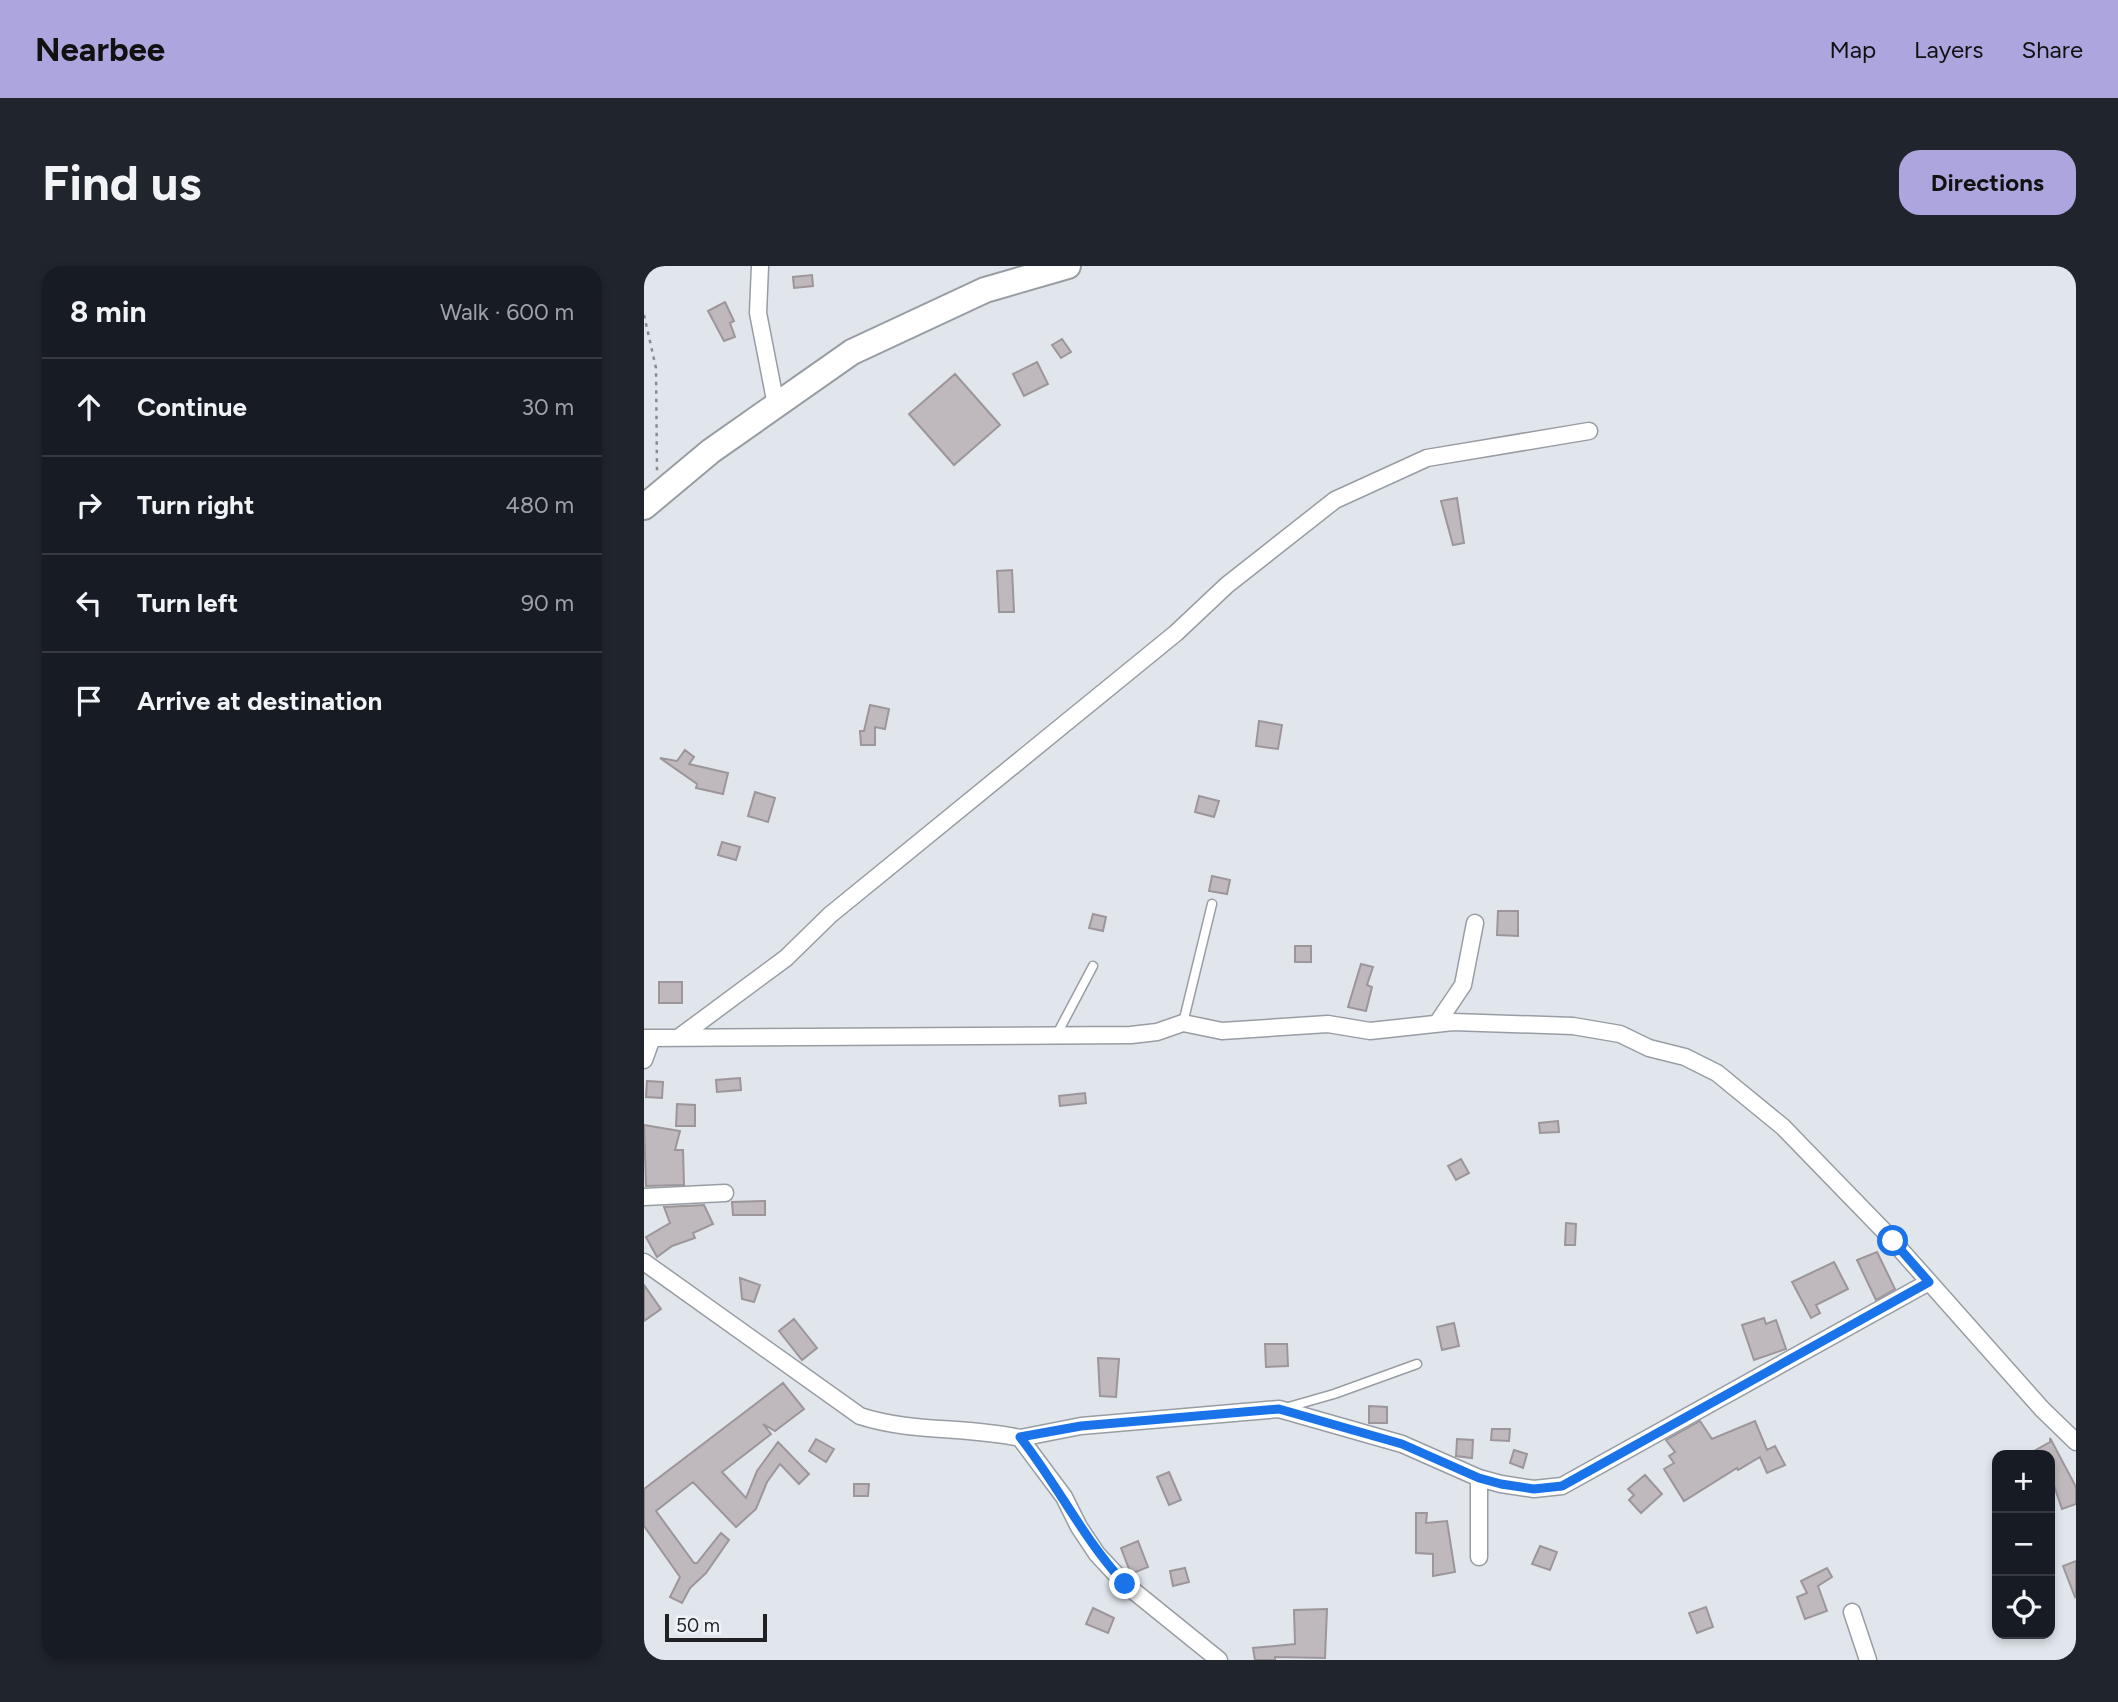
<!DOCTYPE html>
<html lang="en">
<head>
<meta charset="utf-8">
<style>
	body { margin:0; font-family:Figtree,sans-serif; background:#20242c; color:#f1f3f6 }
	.controls { position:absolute; right:21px; bottom:21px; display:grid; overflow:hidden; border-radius:14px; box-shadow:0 4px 10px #0003 }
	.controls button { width:63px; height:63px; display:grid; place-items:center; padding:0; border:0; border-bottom:2px solid #363941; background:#171b24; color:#f1f3f6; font:35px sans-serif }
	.scale { position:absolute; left:21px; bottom:18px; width:102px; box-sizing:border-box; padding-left:7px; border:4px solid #1f2123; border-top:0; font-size:19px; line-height:24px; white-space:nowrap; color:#1f2123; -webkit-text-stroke:5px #edf3f9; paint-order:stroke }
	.stop { position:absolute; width:21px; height:21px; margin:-16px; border:5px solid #1a73e8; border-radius:50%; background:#fff }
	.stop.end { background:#1a73e8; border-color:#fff; box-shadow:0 2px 7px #0008 }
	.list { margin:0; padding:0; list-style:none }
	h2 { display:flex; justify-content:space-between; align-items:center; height:91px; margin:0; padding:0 28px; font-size:30px }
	h2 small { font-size:23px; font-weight:400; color:#9ea1a6 }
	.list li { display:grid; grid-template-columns:46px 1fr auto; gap:21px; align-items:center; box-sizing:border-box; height:98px; padding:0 28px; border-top:2px solid #363941 }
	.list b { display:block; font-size:26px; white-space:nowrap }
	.list em { font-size:23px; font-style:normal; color:#9ea1a6 }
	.icon { flex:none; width:38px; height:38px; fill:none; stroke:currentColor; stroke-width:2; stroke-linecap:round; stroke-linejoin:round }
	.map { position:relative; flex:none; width:1432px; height:1394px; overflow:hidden; border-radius:21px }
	header { display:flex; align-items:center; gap:42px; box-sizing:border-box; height:98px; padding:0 35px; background:#ada6de; color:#111 }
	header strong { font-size:33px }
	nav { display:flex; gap:38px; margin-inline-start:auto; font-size:24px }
	.intro { display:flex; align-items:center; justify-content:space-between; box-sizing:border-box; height:168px; padding:0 42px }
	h1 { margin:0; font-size:49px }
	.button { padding:18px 32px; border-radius:21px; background:#ada6de; color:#111; font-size:24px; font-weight:700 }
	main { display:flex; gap:42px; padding:0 42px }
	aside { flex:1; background:#171b24; border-radius:21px; box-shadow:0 4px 10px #0003 }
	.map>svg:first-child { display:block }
</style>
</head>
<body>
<header>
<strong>Nearbee</strong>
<nav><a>Map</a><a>Layers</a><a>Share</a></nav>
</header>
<div class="intro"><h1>Find us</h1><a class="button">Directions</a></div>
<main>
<aside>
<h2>8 min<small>Walk · 600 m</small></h2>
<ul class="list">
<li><svg class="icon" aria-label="ahead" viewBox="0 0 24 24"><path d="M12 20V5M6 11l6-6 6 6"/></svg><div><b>Continue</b></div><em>30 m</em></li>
<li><svg class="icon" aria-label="right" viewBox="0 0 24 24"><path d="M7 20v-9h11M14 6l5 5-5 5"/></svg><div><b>Turn right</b></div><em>480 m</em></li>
<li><svg class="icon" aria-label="left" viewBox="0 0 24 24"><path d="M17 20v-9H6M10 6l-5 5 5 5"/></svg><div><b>Turn left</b></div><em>90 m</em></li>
<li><svg class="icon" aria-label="arrive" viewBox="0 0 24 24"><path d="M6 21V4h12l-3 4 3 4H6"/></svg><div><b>Arrive at destination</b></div></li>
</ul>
</aside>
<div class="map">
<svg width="1432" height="1394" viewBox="0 0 1432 1394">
	<rect width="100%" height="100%" fill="#e0e6ec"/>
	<path fill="#bfb8bd" stroke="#9c969b" stroke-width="2" d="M168,9L169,20L150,22L149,11Z
		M81,36L90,55L86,57L91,71L80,75L64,45Z
		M418,73L427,86L417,92L408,79Z
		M393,96L404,118L380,130L369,108Z
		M311,108L356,159L310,199L265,148Z
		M813,232L820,277L809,279L797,235Z
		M368,304L370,346H355L353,305Z
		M226,439L245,443L241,463L231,461V479H217L216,465H220Z
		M615,455L638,459L634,483L612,480Z
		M41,484L50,491L45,498L84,507L79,528L52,522L53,518L16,492L33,495Z
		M111,526L131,532L124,556L104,550Z
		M555,530L575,535L570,551L551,546Z
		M78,576L96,581L92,594L74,589Z
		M568,610L586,614L583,628L565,625Z
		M854,645H874V670L853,669Z
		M449,648L462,651L459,665L445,662Z
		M651,680H667V696H651Z
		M717,698L729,701L723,719L728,721L722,745L704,741Z
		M15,716H38V737H15Z
		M96,812L97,824L73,826L72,814Z
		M3,815L19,816L18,832L2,831Z
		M441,827L442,837L416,840L415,830Z
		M33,838L51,839V860H32Z
		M914,855L915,866L896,867L895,857Z
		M0,859L36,865L31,884H39L40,919L2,920Z
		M817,893L825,907L812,914L804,900Z
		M121,935V949H89L88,936Z
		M60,939L69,958L49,967L51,972L28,980L13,991L2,971L26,957L20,941Z
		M922,957L932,958L931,979H921Z
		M1233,986L1251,1023L1232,1034L1213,994Z
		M1190,996L1204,1023L1172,1039L1176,1047L1167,1052L1148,1016Z
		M96,1012L116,1019L110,1036L98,1033Z
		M0,1019L17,1043L0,1055Z
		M1120,1052L1122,1058L1132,1054L1142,1083L1110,1094L1098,1059Z
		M150,1053L173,1082L158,1094L135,1065Z
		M810,1057L815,1080L798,1084L793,1061Z
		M621,1078H643L644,1100L622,1101Z
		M454,1092L475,1093L472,1131L456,1130Z
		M139,1117L160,1143L131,1165L119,1158L127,1168L78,1206L102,1232L113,1205L134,1176L165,1208L155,1218L136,1198L123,1216L112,1243L92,1261L49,1216L12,1245L50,1297H53L77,1267L85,1274L62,1307L46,1322L38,1337L26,1331L36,1311L0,1260V1223Z
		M725,1140L743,1141V1157H725Z
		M1056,1155L1068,1173L1111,1155L1123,1184L1131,1180L1141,1199L1123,1207L1116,1191L1094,1204L1093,1202L1040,1235L1020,1203L1030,1197L1025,1190L1031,1186L1022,1174Z
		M848,1163H866L865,1175L847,1174Z
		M1406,1172L1432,1221V1238L1418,1243L1406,1208V1189H1383L1406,1176Z
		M172,1173L190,1183L182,1196L165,1185Z
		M813,1173L829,1174L828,1192L812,1190Z
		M870,1184L883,1188L879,1202L866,1197Z
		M525,1206L537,1234L525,1239L513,1211Z
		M1001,1209L1018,1228L997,1247L985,1234L990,1229L984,1223Z
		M210,1218H225L224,1230H210Z
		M772,1247H783L782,1257L803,1255L811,1306L789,1310V1288L772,1287Z
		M494,1275L504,1301L487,1308L477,1282Z
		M896,1280L913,1286L906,1304L888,1298Z
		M1432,1295V1330L1431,1331L1419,1300Z
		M541,1302L545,1316L529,1320L526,1305Z
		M1183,1302L1188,1311L1174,1320L1183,1345L1161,1353L1153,1331L1163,1327L1157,1315Z
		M1062,1341L1069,1361L1053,1367L1045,1347Z
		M449,1342L470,1352L464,1367L442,1358Z
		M683,1343L681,1392L631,1391V1394H611L609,1382L651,1378L650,1344Z"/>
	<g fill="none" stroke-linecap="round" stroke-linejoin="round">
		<g stroke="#989da3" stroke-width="11">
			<path id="service" d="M539,757L568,638
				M413,768L449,700
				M641,1142L690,1128L773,1098"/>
		</g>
		<g stroke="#989da3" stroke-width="19">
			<path id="minor" d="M116,0L114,47L132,139
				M794,756L819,719L831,657
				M0,772L487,769L513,766L539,757L578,765L684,758L726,765L809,756L929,760L976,768L1005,782L1041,791L1073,807L1139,861L1239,964L1398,1143L1432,1176
				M34,772L142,692L186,649L532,367L583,319L691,234L783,192L945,165
				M0,794L8,772
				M0,931L81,927
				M0,996L216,1150C268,1167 323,1160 376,1172L420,1231L435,1261L453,1288L481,1318L575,1394
				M376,1172L437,1160L635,1143L758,1178L835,1212L857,1218L890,1223L918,1220L1285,1016
				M835,1212V1291
				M1208,1346L1224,1394"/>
		</g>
		<g stroke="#989da3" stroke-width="28">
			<path id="primary" d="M0,241L67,185L208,86L341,24L424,0"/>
		</g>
		<path stroke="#878b8f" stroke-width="2.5" stroke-dasharray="3.5 5" stroke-linecap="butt" d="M0,49L12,102L13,205"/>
		<use href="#service" stroke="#fff" stroke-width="8"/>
		<use href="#minor" stroke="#fff" stroke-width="16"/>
		<use href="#primary" stroke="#fff" stroke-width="24"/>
	</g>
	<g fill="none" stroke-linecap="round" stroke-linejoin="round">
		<path stroke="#1a73e8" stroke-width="9" d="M481,1318C438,1271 415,1221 376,1171L437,1160L635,1143L758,1178L835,1212L857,1218L890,1223L918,1220L1285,1016L1249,975"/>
	</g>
</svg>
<div class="controls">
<button>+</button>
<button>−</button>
<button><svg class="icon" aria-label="locate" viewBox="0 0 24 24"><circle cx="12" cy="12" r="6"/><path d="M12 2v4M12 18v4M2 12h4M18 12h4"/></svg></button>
</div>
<div class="scale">50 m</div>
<div class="stop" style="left:1249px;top:975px"></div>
<div class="stop end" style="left:481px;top:1318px"></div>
</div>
</main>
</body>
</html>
